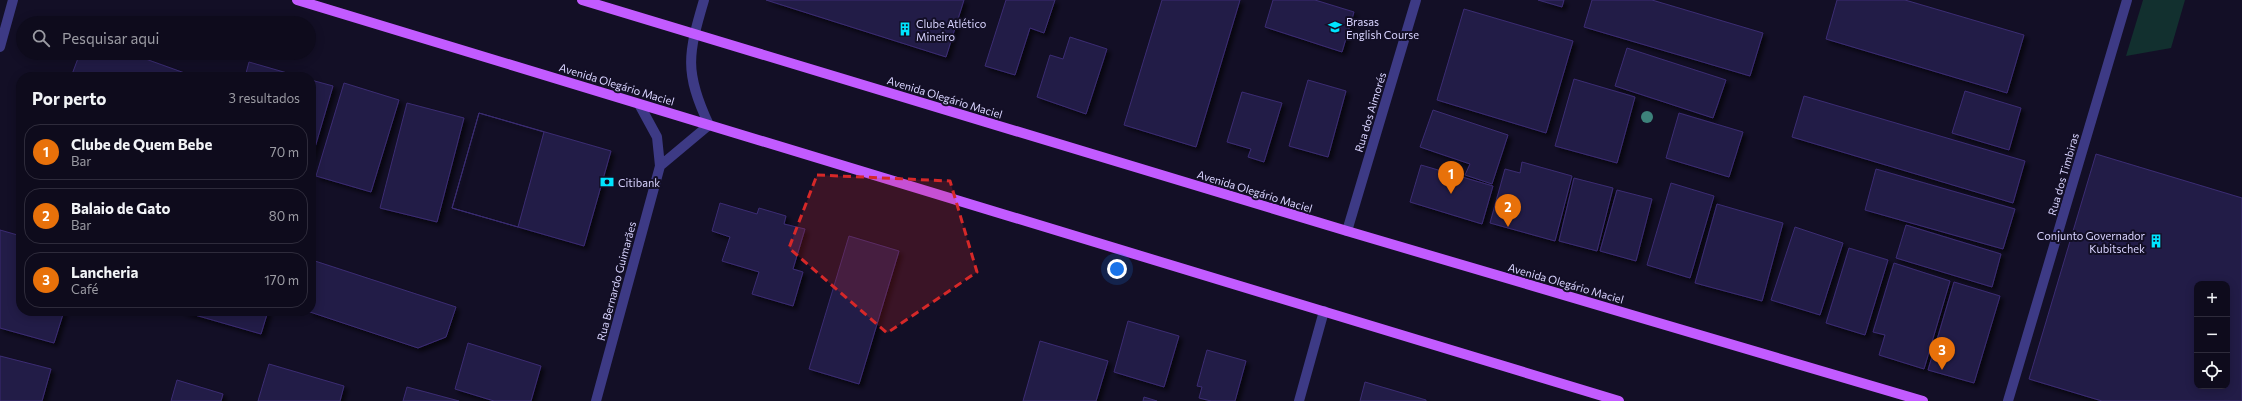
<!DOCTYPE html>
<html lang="pt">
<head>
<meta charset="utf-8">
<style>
	body { margin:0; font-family:Commissioner,sans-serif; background:#171425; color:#f1f3f6 }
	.controls { position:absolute; right:12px; bottom:12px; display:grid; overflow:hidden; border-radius:8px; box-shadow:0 2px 10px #0003 }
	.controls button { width:36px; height:36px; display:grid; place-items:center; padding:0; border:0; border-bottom:1px solid #2e2b3b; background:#0e0b1c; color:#f1f3f6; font:20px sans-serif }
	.you { position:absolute; left:1117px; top:269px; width:14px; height:14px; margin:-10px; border:3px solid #fff; border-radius:50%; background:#1a73e8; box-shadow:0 0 0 6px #1a73e833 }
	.badge { display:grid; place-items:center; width:26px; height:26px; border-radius:50%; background:#8c9099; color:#fff; font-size:13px; font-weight:700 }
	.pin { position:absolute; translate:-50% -33px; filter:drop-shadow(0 1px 2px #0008) }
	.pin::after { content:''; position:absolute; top:21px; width:14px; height:12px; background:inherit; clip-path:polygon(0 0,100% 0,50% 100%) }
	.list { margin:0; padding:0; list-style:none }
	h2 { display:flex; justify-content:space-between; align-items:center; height:52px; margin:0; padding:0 16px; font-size:17px }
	h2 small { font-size:13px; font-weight:400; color:#9b9ba3 }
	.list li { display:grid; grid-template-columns:26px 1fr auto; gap:12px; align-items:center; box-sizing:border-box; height:56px; margin:0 8px 8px; padding:0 8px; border:1px solid #2e2b3b; border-radius:16px }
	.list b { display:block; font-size:15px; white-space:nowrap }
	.list p { margin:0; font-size:13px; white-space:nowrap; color:#9b9ba3 }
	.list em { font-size:13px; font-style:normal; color:#9b9ba3 }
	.icon { flex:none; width:22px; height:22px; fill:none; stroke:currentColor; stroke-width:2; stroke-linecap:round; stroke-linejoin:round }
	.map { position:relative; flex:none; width:2242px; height:401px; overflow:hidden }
	.search { position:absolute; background:#0e0b1c; box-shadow:0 2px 10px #0003; left:16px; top:16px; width:300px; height:44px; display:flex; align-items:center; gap:10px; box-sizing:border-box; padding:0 14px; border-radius:22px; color:#9b9ba3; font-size:15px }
	.panel { position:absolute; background:#0e0b1c; box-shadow:0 2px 10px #0003; left:16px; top:72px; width:300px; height:244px; border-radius:16px }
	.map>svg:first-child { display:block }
</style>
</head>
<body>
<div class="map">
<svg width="2242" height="401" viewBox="0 0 2242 401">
	<defs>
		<filter id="shadow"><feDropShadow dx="3.5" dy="3.5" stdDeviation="2" flood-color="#0009"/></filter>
	</defs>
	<rect width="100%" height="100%" fill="#130f26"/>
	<path fill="#12302f" d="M2143,0H2185L2171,48L2126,56Z"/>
	<path fill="#241b47" stroke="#3b2d73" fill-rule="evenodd" filter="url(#shadow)" d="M766,0H964L946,57Z
		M1006,0H1055L1044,33L1030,28L1015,75L985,66Z
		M1162,0H1240L1196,147L1124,125Z
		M1273,0H1315L1354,12L1342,52L1265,27Z
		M1538,0H1564L1562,7Z
		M1592,0H1652L1763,33L1750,76L1584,27Z
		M1837,0H1905L2024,35L2007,93L1826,39Z
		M1464,9L1573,41L1546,133L1437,100Z
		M1070,37L1107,49L1086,114L1037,97L1050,55L1063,59Z
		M1627,48L1726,80L1713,118L1615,86Z
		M80,53H129L193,76L71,77Z
		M249,62L301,77H245Z
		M1574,79L1635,97L1617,163L1555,146Z
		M311,80L333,86L311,161Z
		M1308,80L1346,91L1328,157L1289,146Z
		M344,83L399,100L371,192L316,176Z
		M1965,91L2021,108L2009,150L1952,133Z
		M1242,92L1282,103L1264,162L1248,157L1251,149L1227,142Z
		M1804,96L2025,161L2013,203L1792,137Z
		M407,103L464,118L437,222L380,208Z
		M1433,110L1508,135L1492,184L1465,175L1470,164L1420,147Z
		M479,113L611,151L584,246L452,208Z
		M479,113L544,132L518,227L452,208Z
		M1679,113L1743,132L1729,177L1666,158Z
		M2096,154L2242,198V401H2102L2029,379ZM2197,284H2227V386H2197Z
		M1522,162L1572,176L1555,241L1490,223L1505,169L1520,173Z
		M1421,165L1493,186L1482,224L1410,202Z
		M1876,169L2015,209L2003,249L1865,210Z
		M1574,178L1613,188L1597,251L1559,241Z
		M1671,183L1714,196L1690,278L1647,265Z
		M1617,190L1652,199L1636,261L1600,251Z
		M720,203L757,214L759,208L786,216L784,224L805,229L793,269L803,272L793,306L752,294L759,272L722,261L730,237L712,231Z
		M1717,204L1783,223L1762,301L1695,283Z
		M1906,225L2001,254L1992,287L1896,258Z
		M1795,227L1843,243L1820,315L1771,300Z
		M0,230L21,236V311H64L54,343L0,328Z
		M849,236L899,251L859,384L809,369Z
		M1849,248L1888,260L1865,335L1826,323Z
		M315,261L456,307L446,337L418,348L307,311H311V273Z
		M1894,263L1950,281L1924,369L1879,355L1885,335L1873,332Z
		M1954,282L2000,296L1974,383L1928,370Z
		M181,311H268L261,334Z
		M1128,321L1179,336L1164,387L1114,372Z
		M1040,341L1108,361L1096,401H1023Z
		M468,343L541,366L531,401H494L455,389Z
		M1207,350L1246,361L1235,401H1211L1199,398L1202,387L1197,386Z
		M0,356L51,369L42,401H0Z
		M269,364L344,386L340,401H258Z
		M177,380L223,394L221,401H171Z
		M1365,382L1426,400V401H1360Z
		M407,387L459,401H403Z
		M1144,397L1157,401H1143Z"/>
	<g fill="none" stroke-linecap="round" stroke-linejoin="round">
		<path stroke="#3d3a85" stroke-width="10" d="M0,47L13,0
			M660,166L709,125C684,72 688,54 704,0
			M1347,231L1416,0
			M596,401L660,166L657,137L639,104
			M1299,401L1324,311
			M2008,401L2127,0"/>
		<path stroke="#c25bff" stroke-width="10" d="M297,0L1619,401
			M582,0L1347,231L1923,401"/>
	</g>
	<circle fill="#3d827b" cx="1647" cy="117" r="6"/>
	<path fill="#d62828" fill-opacity="0.2" stroke="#d62828" stroke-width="3" stroke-dasharray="8 5" stroke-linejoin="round" d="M817,175L950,181L977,272L887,333L789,248Z"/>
	<defs>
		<g id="university-bare" transform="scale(1.08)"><path d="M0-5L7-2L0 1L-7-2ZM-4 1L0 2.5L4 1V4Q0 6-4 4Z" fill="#00e5ff" stroke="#130f26" stroke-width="2.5" paint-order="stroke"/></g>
		<g id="building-bare" transform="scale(1.08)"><path d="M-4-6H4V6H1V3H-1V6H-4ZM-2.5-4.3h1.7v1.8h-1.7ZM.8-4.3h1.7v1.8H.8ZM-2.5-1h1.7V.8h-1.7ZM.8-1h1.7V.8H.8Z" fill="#00e5ff" stroke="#130f26" stroke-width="2.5" paint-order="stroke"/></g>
		<g id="bank-bare" transform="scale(1.08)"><path d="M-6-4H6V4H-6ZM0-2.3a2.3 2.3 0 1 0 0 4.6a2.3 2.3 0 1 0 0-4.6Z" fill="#00e5ff" stroke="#130f26" stroke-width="2.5" paint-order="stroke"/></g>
	</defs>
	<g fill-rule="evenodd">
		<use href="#university-bare" x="1335" y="27"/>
		<use href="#building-bare" x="905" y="29"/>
		<use href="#bank-bare" x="607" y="182"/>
		<use href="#building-bare" x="2156" y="241"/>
	</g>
	<g text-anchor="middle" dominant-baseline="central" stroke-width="4" stroke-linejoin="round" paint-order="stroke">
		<g font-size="11" fill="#d9d4ff" stroke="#130f26" text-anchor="start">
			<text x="1346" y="21">Brasas<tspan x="1346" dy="13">English Course</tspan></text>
			<text x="916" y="23">Clube Atlético<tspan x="916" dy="13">Mineiro</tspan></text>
			<text x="618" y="182">Citibank</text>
			<text x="2145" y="235" text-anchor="end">Conjunto Governador<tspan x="2145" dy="13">Kubitschek</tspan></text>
		</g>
		<g font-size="11" fill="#d9d4ff" stroke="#130f26">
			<text transform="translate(617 84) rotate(17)">Avenida Olegário Maciel</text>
			<text transform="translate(945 97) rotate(17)">Avenida Olegário Maciel</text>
			<text transform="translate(1370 112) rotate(-73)">Rua dos Aimorés</text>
			<text transform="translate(2063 174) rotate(-74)">Rua dos Timbiras</text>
			<text transform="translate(1255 191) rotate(17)">Avenida Olegário Maciel</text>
			<text transform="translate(616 281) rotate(-75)">Rua Bernardo Guimarães</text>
			<text transform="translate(1566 283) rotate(16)">Avenida Olegário Maciel</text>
		</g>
	</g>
</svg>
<div class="controls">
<button>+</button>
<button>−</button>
<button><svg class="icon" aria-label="locate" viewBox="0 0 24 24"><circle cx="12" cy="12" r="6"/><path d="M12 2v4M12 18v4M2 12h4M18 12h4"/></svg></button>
</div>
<div class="you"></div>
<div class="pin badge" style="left:1451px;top:194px;background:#e8710a">1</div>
<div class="pin badge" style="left:1508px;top:227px;background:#e8710a">2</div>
<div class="pin badge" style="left:1942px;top:370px;background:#e8710a">3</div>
<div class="search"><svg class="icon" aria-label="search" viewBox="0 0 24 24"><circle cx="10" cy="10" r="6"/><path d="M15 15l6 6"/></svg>Pesquisar aqui</div>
<section class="panel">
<h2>Por perto<small>3 resultados</small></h2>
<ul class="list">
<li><span class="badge" style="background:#e8710a">1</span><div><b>Clube de Quem Bebe</b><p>Bar</p></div><em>70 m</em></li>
<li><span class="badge" style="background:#e8710a">2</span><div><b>Balaio de Gato</b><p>Bar</p></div><em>80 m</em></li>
<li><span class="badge" style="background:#e8710a">3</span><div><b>Lancheria</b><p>Café</p></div><em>170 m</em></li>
</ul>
</section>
</div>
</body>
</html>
